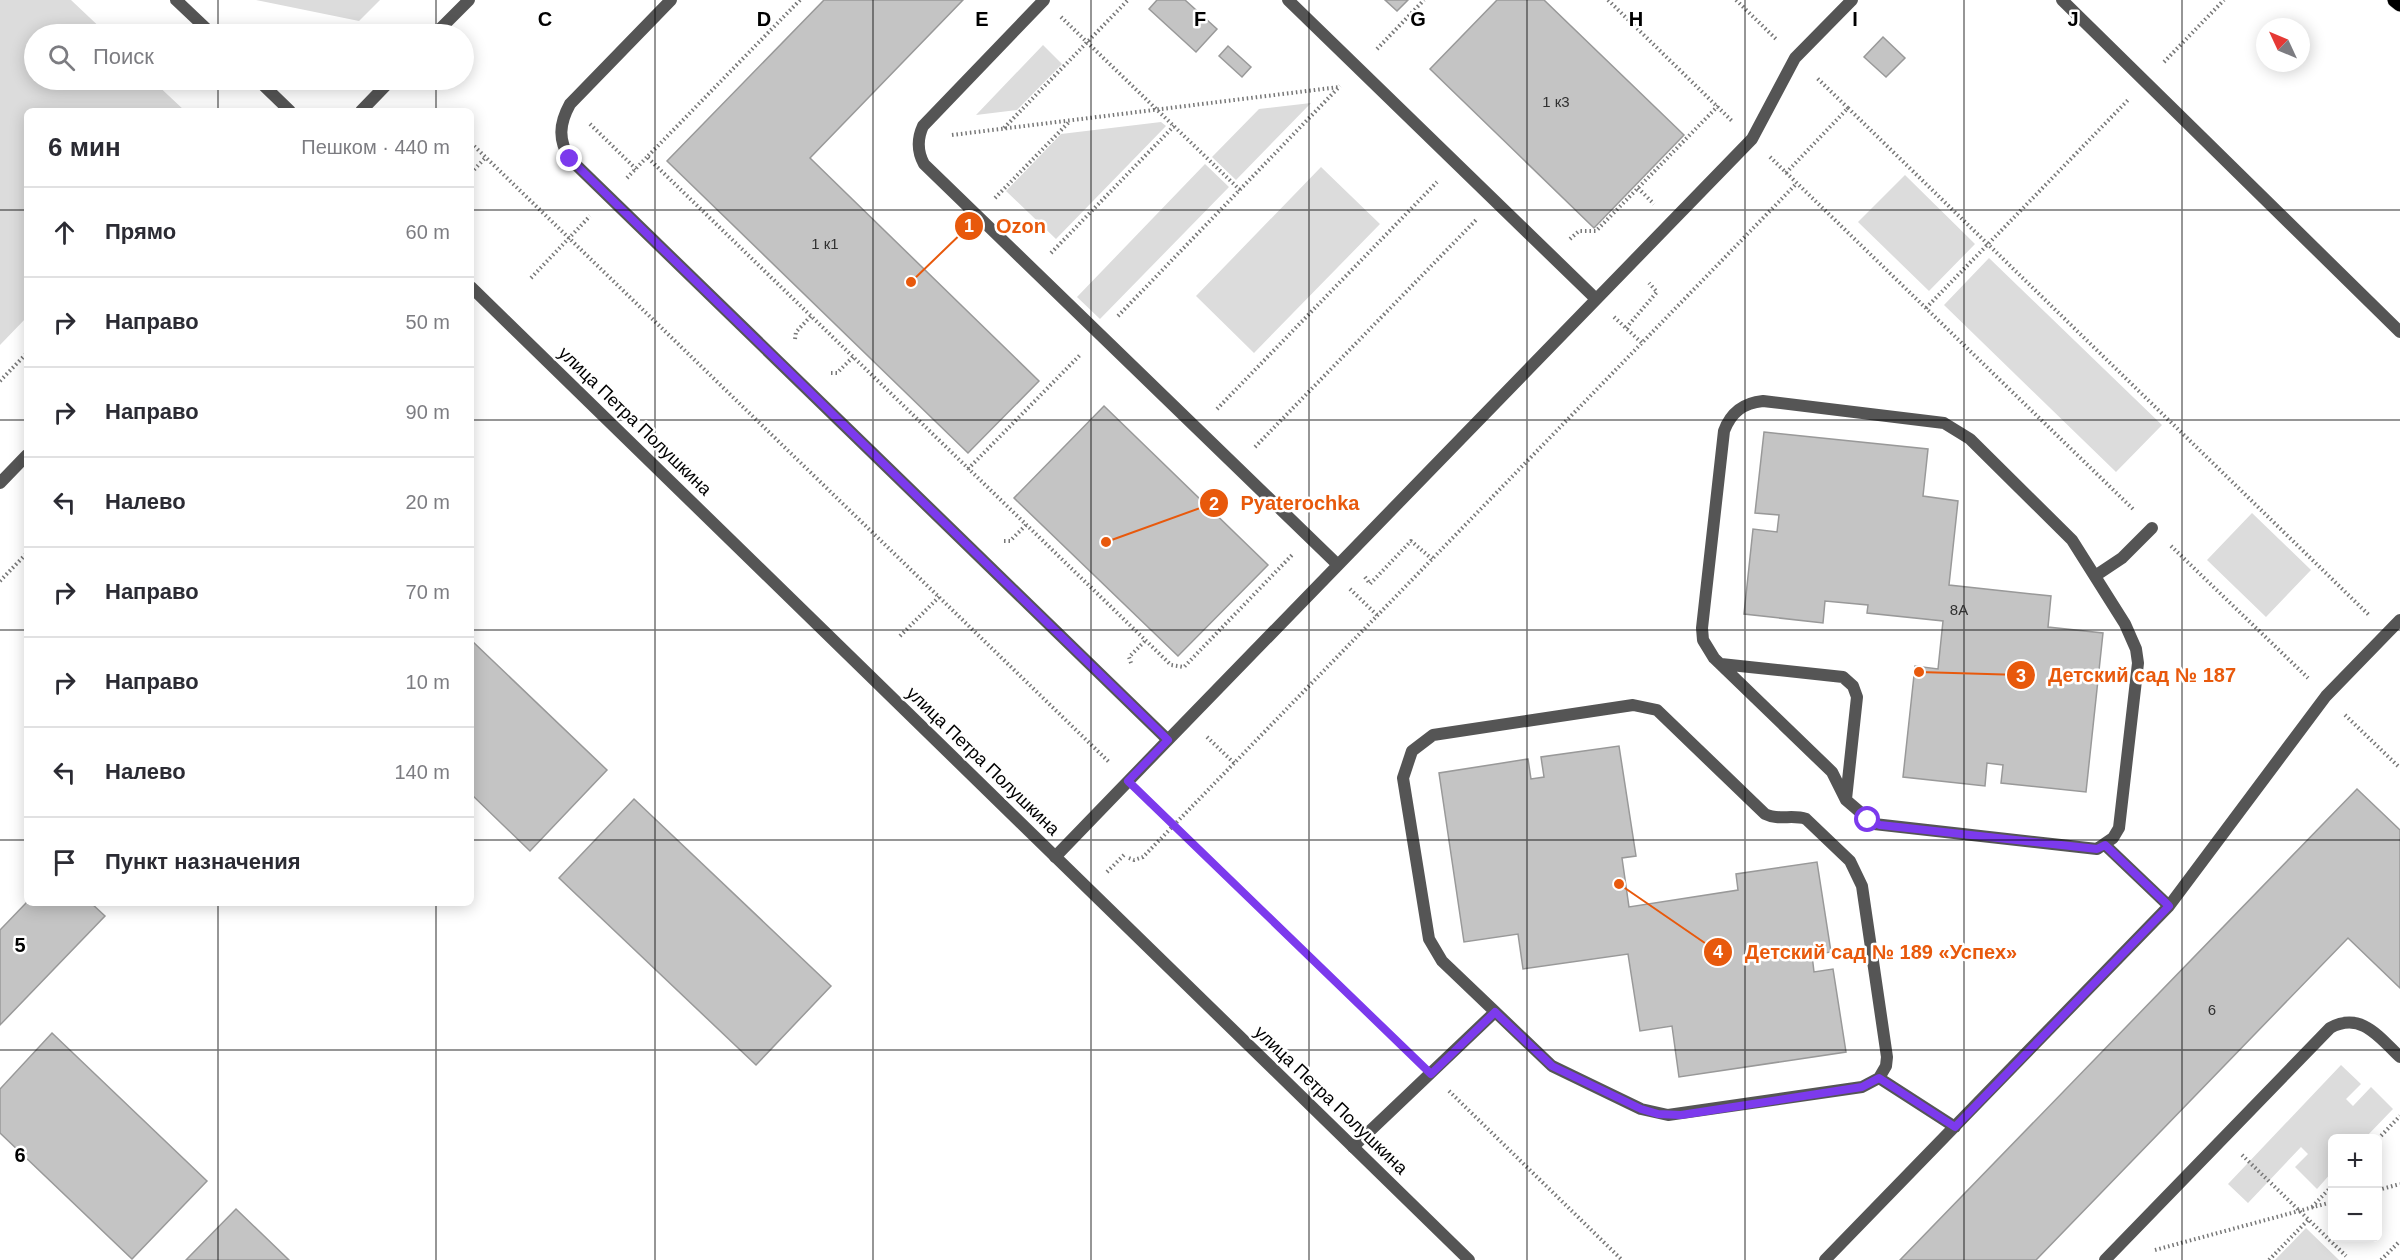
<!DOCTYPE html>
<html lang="ru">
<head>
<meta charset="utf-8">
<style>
	body { margin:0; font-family:Arial,sans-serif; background:#f7f7f7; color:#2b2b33 }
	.controls { position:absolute; right:18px; bottom:18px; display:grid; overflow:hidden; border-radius:9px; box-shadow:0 3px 15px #0003 }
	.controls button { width:54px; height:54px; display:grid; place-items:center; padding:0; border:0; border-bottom:2px solid #e1e1e2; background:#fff; color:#2b2b33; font:30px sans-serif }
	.compass { position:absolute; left:2256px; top:18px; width:54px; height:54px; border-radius:50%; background:#fff; box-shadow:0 3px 15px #0003; rotate:314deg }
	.stop { position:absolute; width:18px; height:18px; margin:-14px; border:4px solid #7c3aed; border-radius:50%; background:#fff }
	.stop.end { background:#7c3aed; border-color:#fff; box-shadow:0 2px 6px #0008 }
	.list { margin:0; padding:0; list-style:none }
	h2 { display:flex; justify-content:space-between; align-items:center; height:78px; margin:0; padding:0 24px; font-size:26px }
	h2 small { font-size:20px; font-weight:400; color:#7c7c81 }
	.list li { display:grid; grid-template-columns:39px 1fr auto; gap:18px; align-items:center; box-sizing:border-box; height:90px; padding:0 24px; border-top:2px solid #e1e1e2 }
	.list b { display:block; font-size:22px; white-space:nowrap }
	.list em { font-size:20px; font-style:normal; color:#7c7c81 }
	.icon { flex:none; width:33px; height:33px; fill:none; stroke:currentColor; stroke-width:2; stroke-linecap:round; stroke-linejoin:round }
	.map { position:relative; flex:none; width:2400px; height:1260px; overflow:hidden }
	.search { position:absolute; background:#fff; box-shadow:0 3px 15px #0003; left:24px; top:24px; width:450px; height:66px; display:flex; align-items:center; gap:15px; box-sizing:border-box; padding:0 21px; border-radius:33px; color:#7c7c81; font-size:22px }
	.panel { position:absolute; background:#fff; box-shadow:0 3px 15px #0003; left:24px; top:108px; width:450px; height:798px; border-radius:9px }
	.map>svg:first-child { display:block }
</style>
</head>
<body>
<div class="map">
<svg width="2400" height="1260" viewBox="0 0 2400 1260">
	<rect width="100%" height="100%" fill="#fff"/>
	<path fill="#dcdcdc" d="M0,0H71L107,34H34V80H152L185,111H27V317L0,345Z
		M256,0H380L359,21Z
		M1043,45L1062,64L1017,110L976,115Z
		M1311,103L1236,180L1212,157L1259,109Z
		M1161,122L1166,126L1056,239L1006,191L1061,134Z
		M1205,164L1229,187L1100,319L1077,297Z
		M1321,167L1380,224L1254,353L1196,296Z
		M1905,175L1975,244L1929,291L1858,222Z
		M1989,258L2162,425L2116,472L1944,305Z
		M2252,513L2311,570L2266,617L2207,560Z
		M2341,1065L2361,1084L2346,1099L2353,1106L2371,1087L2393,1109L2365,1138H2332V1172L2317,1189L2295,1167L2308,1154L2301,1147L2248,1203L2228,1184Z
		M2306,1228L2339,1260H2275Z"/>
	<path fill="#c4c4c4" stroke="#999" stroke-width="1.5" d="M824,0H963L810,158L1039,381L968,453L667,161Z
		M1157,0H1185L1217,29L1196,52L1149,9Z
		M1385,0H1408L1397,11Z
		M1497,0H1544L1684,135L1594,228L1430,69Z
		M1883,37L1905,58L1886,77L1864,57Z
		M1228,46L1251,67L1242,77L1219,56Z
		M1104,406L1268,565L1178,656L1014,498Z
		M1764,432L1928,449L1923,496L1958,501L1949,585L2051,596L2048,627L2103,633L2086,792L2001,783L2003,765L1987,763L1985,786L1903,777L1915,666L1938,669L1943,621L1867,613L1868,605L1825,601L1823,623L1744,614L1753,529L1777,532L1779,515L1755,513Z
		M471,640L607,770L530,851L471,794Z
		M1619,746L1636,856L1622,858L1629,907L1738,890L1736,874L1817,862L1831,952L1812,955L1814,972L1833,969L1846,1052L1679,1077L1672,1026L1640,1031L1628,954L1523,969L1518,934L1464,942L1439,773L1528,759L1531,779L1544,777L1541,757Z
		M2357,789L2400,830V988L2348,938L2036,1260H1900Z
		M634,799L831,986L756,1065L559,878Z
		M27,902L91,903L105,916L0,1025V930Z
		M52,1033L207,1181L132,1259L0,1133V1089Z
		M236,1209L289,1260H186Z"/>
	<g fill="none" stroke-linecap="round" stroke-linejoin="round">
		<g stroke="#dbdbdb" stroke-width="16">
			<path id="primary" d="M2395,0L2400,4"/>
		</g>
		<path stroke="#777" stroke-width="4" stroke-dasharray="1.5 3" stroke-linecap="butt" d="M800,0L647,157L1171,665L1184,667L1292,555
			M1608,0L1732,121
			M1736,0L1776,39
			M1061,17L1240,190
			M1377,49L1424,0
			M2164,62L2224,0
			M1848,108L2370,616
			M590,124L636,169
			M1004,128L1128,0
			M952,135L1339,87
			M471,143L1109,762
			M1770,157L2133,509
			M471,173L486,157
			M1786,173L1848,108L1816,77
			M627,178L647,157
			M1638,188L1654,204
			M995,198L1069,122
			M1570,239L1579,231H1596L1718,106
			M1051,253L1174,126
			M531,278L590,216
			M1926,308L2128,100
			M1118,316L1340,86
			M1614,317L1642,343
			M1626,328L1657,292L1649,283
			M795,339L796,332L811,316
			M831,373H837L853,357
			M0,381L27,353
			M1217,409L1437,182
			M1255,447L1476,220
			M968,469L1081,354
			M1004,541H1010L1026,525
			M2171,546L2308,678
			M1365,577L1370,584L1411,541L1432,559
			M0,581L27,553
			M1350,589L1377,615
			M900,636L939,597
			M1131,663L1129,657L1145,641
			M2345,715L2400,768
			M1207,737L1234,763
			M1147,799L1411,1055
			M1129,858L1134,860L1143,857L1797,183
			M1107,872L1125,854
			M1449,1091L1622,1260
			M2378,1139L2400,1116
			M2242,1155L2346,1256
			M2378,1190L2400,1184
			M2312,1207L2332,1186
			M2155,1250L2332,1202
			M2269,1260L2308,1220
			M2381,1260L2400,1241"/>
		<path stroke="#555" stroke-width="12" d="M671,0L570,104C559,124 558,140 570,159L1168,740L1752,139L1795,58L1852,0
			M1044,0L923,126C917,139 917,151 924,164L1338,565
			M1288,0L1596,299
			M2062,0L2400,332
			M1763,401L1944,423L1970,439L2072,540L2125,624L2136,649L2138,663L2119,828L2113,838L2097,849L1874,824L1846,800L1832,772L1714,658L1703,640L1702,628L1724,431C1731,412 1743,403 1763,401Z
			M2095,576L2122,558L2152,528
			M1721,664L1843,677L1853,686L1857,697L1846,799
			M2105,845L2169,906
			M1055,857L1168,740
			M1879,1078L1886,1066L1887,1057L1862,886L1850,861L1806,819C1792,814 1779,821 1765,814L1657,710L1633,705L1433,735L1412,751L1403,778L1429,939L1442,961L1552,1066L1641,1109L1668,1115L1862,1087L1879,1078L1955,1127
			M1353,1147L1495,1012
			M1825,1260L2169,906L2326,696L2400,620
			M2105,1260L2330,1028C2361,1011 2379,1037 2400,1057"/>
		<path stroke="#555" stroke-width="12" d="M176,0L212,34
			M435,34L469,0
			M258,80L290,111
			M361,111L391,80
			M471,287L1469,1260
			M0,483L27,455"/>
		<use href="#primary" stroke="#000" stroke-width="15"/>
	</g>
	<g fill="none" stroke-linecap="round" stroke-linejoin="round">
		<path stroke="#7c3aed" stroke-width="8" d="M570,159L1168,740L1128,781L1431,1074L1495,1012L1552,1066L1641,1109L1658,1114L1681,1115L1862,1087L1879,1078L1955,1127L2169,906L2105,845L2097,849L1880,825L1868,820"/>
	</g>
	<path fill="none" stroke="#000" stroke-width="1.5" stroke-opacity="0.55" d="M218,0V34M436,0V34M655,0V1260M873,0V1260M1091,0V1260M1309,0V1260M1527,0V1260M1745,0V1260M1964,0V1260M2182,0V1260M218,80V111M436,80V111M0,210H27M471,210H2400M0,420H27M471,420H2400M0,630H27M471,630H2400M0,840H27M471,840H2400M218,903V1260M436,903V1260M0,1050H2400"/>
	<g text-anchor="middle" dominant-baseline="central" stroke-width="5" stroke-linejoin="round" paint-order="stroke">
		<g font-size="15" fill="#313131">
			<text x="1556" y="101">1 к3</text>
			<text x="825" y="243">1 к1</text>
			<text x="1959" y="609">8А</text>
			<text x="2212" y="1009">6</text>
		</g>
		<g font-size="18" fill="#000" stroke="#fff">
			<text transform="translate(635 421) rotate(44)">улица Петра Полушкина</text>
			<text transform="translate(983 761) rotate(44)">улица Петра Полушкина</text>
			<text transform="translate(1331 1100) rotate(44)">улица Петра Полушкина</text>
		</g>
	</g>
	<g font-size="20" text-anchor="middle" font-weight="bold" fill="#000" stroke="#fff" stroke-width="5" stroke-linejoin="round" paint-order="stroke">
		<text x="545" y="26">C</text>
		<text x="764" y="26">D</text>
		<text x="982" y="26">E</text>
		<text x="1200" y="26">F</text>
		<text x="1418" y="26">G</text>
		<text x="1636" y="26">H</text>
		<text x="1855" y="26">I</text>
		<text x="2073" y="26">J</text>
		<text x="20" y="952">5</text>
		<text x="20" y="1162">6</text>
	</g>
	<path fill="none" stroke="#e8590c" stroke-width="2" d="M911 282L969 226M1106 542L1214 503M1919 672L2021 675M1619 884L1718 952"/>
	<g fill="#e8590c" stroke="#fff" stroke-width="2">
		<circle cx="911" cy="282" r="6"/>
		<circle cx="1106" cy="542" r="6"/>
		<circle cx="1919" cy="672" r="6"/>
		<circle cx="1619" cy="884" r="6"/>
		<circle cx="969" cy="226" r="15"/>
		<circle cx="1214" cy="503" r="15"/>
		<circle cx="2021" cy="675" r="15"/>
		<circle cx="1718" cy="952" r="15"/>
	</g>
	<g font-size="18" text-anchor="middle" font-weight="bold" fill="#fff">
		<text x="969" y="232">1</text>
		<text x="1214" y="510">2</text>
		<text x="2021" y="682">3</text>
		<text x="1718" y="958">4</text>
	</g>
	<g font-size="20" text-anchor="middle" font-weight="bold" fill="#e8590c" stroke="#fff" stroke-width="5" stroke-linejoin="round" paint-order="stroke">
		<text x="1021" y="233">Ozon</text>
		<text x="1300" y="510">Pyaterochka</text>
		<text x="2142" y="682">Детский сад № 187</text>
		<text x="1881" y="959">Детский сад № 189 «Успех»</text>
	</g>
</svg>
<div class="controls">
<button>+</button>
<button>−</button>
</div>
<svg class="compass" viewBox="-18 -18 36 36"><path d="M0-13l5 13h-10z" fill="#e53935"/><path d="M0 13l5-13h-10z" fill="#7c7c81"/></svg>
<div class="stop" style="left:1868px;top:820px"></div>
<div class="stop end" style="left:570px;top:159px"></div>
<div class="search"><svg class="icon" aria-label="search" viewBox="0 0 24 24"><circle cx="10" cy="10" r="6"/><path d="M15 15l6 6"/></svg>Поиск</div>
<section class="panel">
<h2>6 мин<small>Пешком · 440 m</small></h2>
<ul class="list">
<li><svg class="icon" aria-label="ahead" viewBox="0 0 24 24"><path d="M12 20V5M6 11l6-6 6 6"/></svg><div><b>Прямо</b></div><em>60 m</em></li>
<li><svg class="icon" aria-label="right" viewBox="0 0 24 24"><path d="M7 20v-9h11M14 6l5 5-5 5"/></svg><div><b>Направо</b></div><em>50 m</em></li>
<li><svg class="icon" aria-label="right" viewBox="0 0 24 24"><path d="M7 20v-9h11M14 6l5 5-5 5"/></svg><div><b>Направо</b></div><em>90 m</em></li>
<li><svg class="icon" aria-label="left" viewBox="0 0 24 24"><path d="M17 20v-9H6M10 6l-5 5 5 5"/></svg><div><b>Налево</b></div><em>20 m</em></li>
<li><svg class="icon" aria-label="right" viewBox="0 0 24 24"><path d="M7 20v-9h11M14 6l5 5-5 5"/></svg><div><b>Направо</b></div><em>70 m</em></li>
<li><svg class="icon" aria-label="right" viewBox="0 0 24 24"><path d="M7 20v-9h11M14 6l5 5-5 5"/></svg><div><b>Направо</b></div><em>10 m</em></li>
<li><svg class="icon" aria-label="left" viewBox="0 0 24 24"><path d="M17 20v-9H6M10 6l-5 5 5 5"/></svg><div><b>Налево</b></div><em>140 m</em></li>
<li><svg class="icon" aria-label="arrive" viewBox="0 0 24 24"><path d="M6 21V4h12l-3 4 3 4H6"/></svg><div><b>Пункт назначения</b></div></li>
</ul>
</section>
</div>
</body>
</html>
